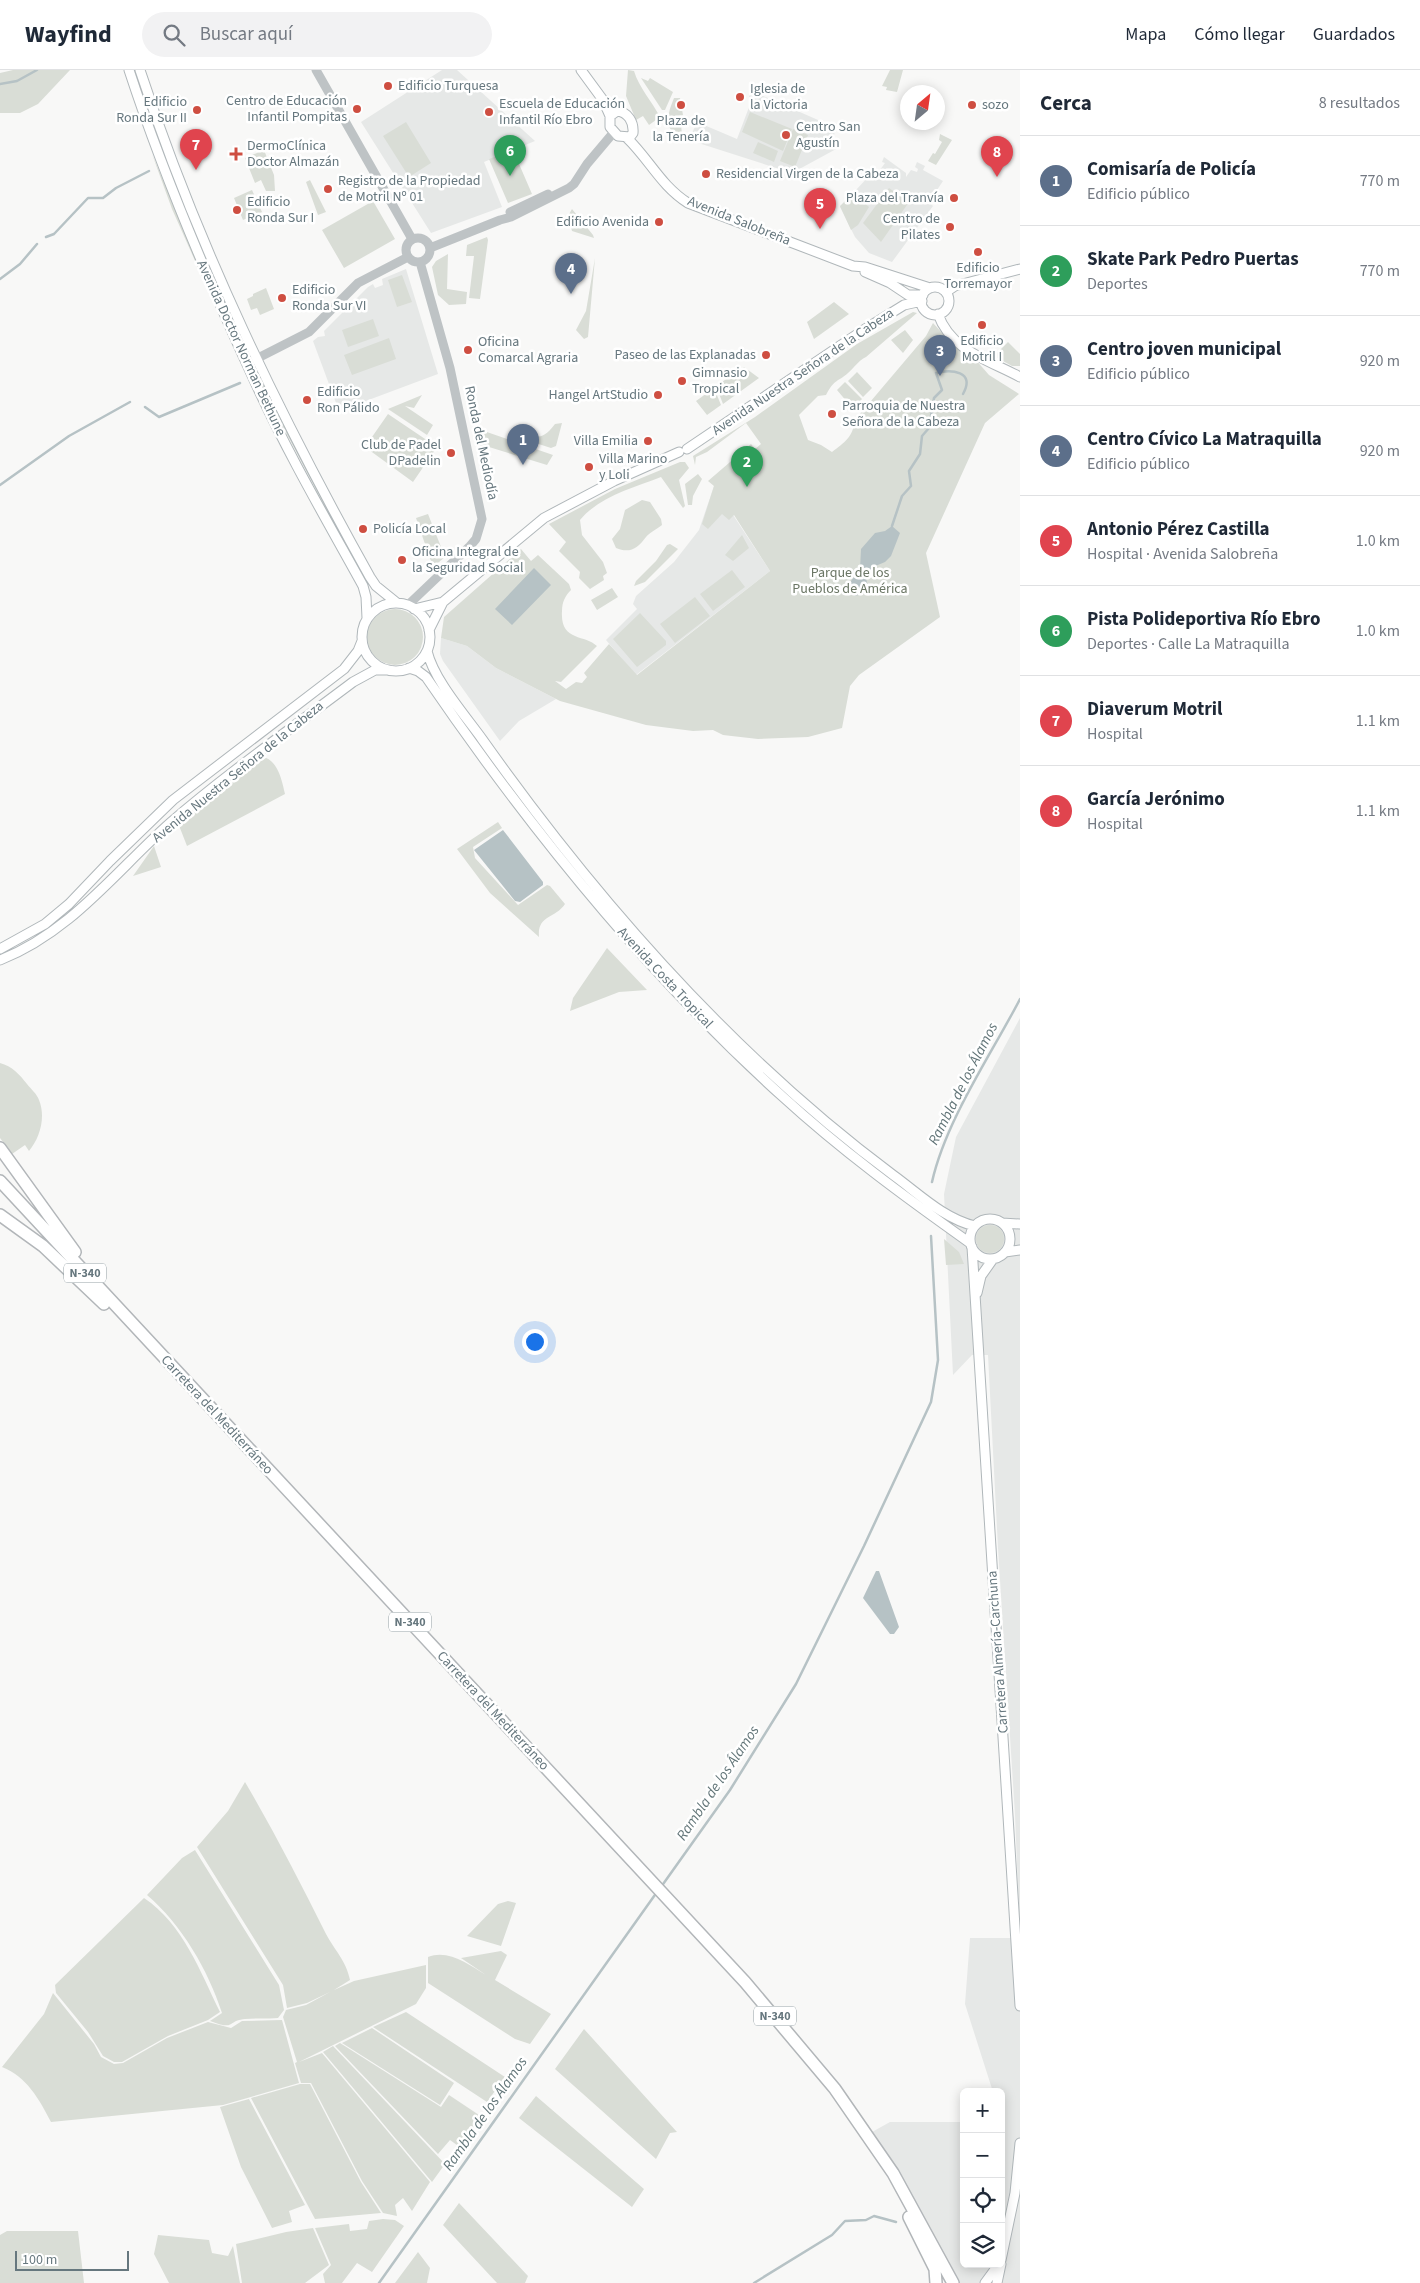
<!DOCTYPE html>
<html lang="es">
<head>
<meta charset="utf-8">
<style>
	body { margin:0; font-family:"Source Sans 3",sans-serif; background:#f2f2f3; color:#1f2937 }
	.controls { position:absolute; right:15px; bottom:15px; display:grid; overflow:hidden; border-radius:8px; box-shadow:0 2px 12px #0003 }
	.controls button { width:45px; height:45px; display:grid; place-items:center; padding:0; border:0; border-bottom:1px solid #e0e1e3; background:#fff; color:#1f2937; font:25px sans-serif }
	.compass { position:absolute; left:900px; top:15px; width:45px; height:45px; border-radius:50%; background:#fff; box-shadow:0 2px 12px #0003; rotate:29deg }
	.scale { position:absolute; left:15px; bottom:12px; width:114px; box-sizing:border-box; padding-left:5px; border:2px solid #66777e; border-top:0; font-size:14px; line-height:18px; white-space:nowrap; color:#66777e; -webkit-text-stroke:4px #fff; paint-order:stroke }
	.you { position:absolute; left:534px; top:1271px; width:18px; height:18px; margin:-12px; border:4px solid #fff; border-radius:50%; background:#1a73e8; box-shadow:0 0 0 8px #1a73e833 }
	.badge { display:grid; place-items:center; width:32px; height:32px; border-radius:50%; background:#0b8043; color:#fff; font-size:16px; font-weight:700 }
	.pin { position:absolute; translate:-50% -41px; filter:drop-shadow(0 1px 2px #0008) }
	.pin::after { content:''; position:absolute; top:26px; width:18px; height:15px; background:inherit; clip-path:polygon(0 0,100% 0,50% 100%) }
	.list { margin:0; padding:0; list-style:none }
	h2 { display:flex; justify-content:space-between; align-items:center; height:65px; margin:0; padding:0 20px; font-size:21px }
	h2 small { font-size:16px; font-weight:400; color:#747a83 }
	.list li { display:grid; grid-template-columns:32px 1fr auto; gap:15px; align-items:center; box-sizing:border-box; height:90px; padding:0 20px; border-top:1px solid #e0e1e3 }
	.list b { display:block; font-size:19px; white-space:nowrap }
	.list p { margin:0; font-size:16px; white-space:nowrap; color:#747a83 }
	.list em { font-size:16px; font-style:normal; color:#747a83 }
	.icon { flex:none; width:28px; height:28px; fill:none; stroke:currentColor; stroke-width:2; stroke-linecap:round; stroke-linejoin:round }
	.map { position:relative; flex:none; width:1020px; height:2213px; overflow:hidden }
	header { display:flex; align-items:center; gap:30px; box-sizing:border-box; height:70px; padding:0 25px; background:#fff; border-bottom:1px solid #e0e1e3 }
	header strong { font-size:24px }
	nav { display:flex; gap:28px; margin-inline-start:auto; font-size:18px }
	.search { width:350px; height:45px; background:#f2f2f3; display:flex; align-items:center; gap:12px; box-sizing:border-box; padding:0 18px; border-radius:28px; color:#747a83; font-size:19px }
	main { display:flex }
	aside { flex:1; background:#fff }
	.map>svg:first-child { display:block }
</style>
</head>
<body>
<header>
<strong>Wayfind</strong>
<div class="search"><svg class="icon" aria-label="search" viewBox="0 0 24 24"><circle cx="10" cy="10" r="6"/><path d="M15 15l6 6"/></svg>Buscar aquí</div>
<nav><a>Mapa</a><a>Cómo llegar</a><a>Guardados</a></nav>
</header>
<main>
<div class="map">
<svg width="1020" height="2213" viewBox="0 0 1020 2213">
	<rect width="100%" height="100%" fill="#f8f8f7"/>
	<path fill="#e6e8e7" d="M442,0H457L535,71L484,92L502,137L431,163L361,52Z
		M752,21L825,53L826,57L835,60L833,71H829L828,73H834L838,78L792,103L689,70L697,52L737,69L751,32L749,27Z
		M884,87L906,103V107L911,100L917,102L918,99L915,97L917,92L925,96L923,100L943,111L929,132L933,136L892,192L869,183L855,167L840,137L870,105L874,108L885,93L882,92Z
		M406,199L438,304L339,341L313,271L318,267L325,266L324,261L368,217L373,214L375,218L383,215L382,209Z
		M714,416L770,501L636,605L606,570L637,539L633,534L636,526L674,492L699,460Z
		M441,568L467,576L496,598L556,629L519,651L500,671L443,591L440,584Z
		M1020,948V2213H956L924,2152L872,2062L890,2052H964V2194H1001V2022H993L965,1934L970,1868H1020L1015,1745L998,1478L988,1285H972L953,1305L944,1124L956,1067Z"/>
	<path fill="#d9ddd6" d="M13,0H70L38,34L20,43H0V3Z
		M628,0L634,1C639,18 652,31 660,47L649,55L643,46L636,50L626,26Z
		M890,0H903L897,22L886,20L887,17L882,16Z
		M641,8L648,11L650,8L673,22L665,40H662Z
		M674,28H680L683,45L669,48V54H681L682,65L678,67C663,56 668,43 674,28Z
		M750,42L792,59L783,81L742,62Z
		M406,52L431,93L409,107L383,66Z
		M793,59L808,65L795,97L780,91Z
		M940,64L952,70L936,95L928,91L933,83L935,84L942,72L939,70Z
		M758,72L778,81L774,92L753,83Z
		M264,80L274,105L275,121H266L261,110L255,113L245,88Z
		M513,80L532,124L508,133L489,89Z
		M163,81L185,137L260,308L258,309L182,139L160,82Z
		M152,84L236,283L172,139Z
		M310,110L326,142L318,145L306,112Z
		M889,118L909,132L881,172L863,153Z
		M252,120L262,142L243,150L234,128Z
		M853,123L869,137L858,155L851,160L840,136Z
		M373,131L395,169L344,198L322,160Z
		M572,139L593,165L594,168L572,161L568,146Z
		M487,167L488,170L480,229L469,228L474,186H466L467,175Z
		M448,184L447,219L467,222L466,234L449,235L438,225L432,197L436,191Z
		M595,188L588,267L584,269L576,260L586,241Z
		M402,205L412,232L397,237L388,210Z
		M266,218L274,239L260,245L257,238L251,240L247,229L253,226V224Z
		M834,232L849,244L814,269L807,252Z
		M913,242L917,243L866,287C858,291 855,297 848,303C837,313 835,308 826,325L818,326L799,345L808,370L821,375L832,382C844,373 854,366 854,351L926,266L933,253L956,278L975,289L989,305L1019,324L985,353L926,483L940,547L859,605L850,616L842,658L808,667L758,669L723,665L713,660L693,661L646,655L560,631L496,598L467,576L441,568L444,547L521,479L531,491L538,485L569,514L571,520C565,526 562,532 562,541C560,572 585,564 597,576L561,612L555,611L566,619L576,612L582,613L587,607L584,603L609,574L637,605L770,501L734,445L729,450L722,444L708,459L702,454L714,416L708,411L751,374L755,379L761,374L746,353L707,382L696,387L695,395L693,386L755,347L857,274Z
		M373,249L379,266L348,277L342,260Z
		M905,260L913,270L903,283L891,270Z
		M389,268L396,289L352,305L344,285Z
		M1008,272L1020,284V296H1012L994,286Z
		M744,297L759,308L723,334L716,316Z
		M857,302L872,318L863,327L848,311Z
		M845,312L862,329L853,339L837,320Z
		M263,314L357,493L355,494L261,315Z
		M714,318L721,335L707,345L696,331Z
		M422,325L414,338L405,336L433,355L427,365L388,339Z
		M388,344L437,377L413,412L365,377Z
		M562,353L556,376L551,378L520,368C532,360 538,377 555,354Z
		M478,356L481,360L553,385L547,395L489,377L488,382L481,379L476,357Z
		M680,392H685L689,398L679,410L685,436L683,438L661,407C633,418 600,426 580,450L582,465L603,492L607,503L603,506L604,510L590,519L579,508L580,502L559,481L566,472L549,454L615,419Z
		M698,404L702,409L693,426L692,435H688L685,414Z
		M642,430L650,432L661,449L662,455C657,459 649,463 646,467C638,478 630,484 616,478L612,469L620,459L625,440Z
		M428,444L445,487L433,497L416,448Z
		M742,465L749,478L733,491L725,485Z
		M670,474L678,479L645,512L634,516L636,511L656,491L667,475Z
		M732,500L745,517L713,541L700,524Z
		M612,518L618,527L597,540L591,530Z
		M695,527L710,546L675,573L660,554Z
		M367 567a28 28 0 1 1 56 0a28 28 0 1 1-56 0Z
		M640,543L666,571V575L637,597L613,569Z
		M262,687C278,689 282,711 285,724L187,776L178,753Z
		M498,752L502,758L473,777L475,788L518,835L547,815L550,816L565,834C555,849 537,845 539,867L490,823L457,779Z
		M154,776L161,797L133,806Z
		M607,878L647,920L619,922L570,941L573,928Z
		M0,993C12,996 20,1005 27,1014C31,1019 37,1024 39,1030C46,1047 40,1068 29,1081L25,1075L12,1084L0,1068Z
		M976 1169a14 14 0 1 1 28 0a14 14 0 1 1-28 0Z
		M944,1169L959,1182L964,1194L946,1195Z
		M245,1712C274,1761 300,1812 326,1864C335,1881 346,1890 350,1910L334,1920L354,1911L426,1895V1918L416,1934L299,1992L322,1983L430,2112L412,2141L403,2128L395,2135L397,2146L383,2143L362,2111L311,2013H301L295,1993L297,1992L283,1947L286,1940L306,1935L330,1922L307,1933L287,1938L283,1915L197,1777L228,1741Z
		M195,1780L279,1915L284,1940L278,1948C267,1949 256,1948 245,1949C226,1951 236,1961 210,1951L222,1943C208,1900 182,1855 147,1825L182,1788Z
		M144,1828C183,1854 200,1901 220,1942L208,1950L168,1966L122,1992H114L103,1986L88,1962L56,1923L55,1915Z
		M508,1831L516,1833L501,1876L467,1866L498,1834Z
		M501,1881L507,1885L495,1910L551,1944L530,1974L515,1969L428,1913V1887C449,1879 469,1895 486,1905L461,1888Z
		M53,1923L94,1974L101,1987L114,1994L123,1993L167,1968L208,1952L231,1958L242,1951L282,1950L299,2013L223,2035L51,2052C39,2029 27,2007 2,1997L44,1944Z
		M406,1942L505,2007L487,2032L373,1957Z
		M372,1958L454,2013L440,2035L342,1973Z
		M584,1959L677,2062L670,2063L656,2089L555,1999Z
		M340,1973L441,2037L449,2025L482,2047L461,2078L450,2070L438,2084L335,1976Z
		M333,1976L445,2094L432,2112L323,1982Z
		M300,2014H310L361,2112L381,2143L315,2149L251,2028Z
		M536,2026L644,2119L632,2137L519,2048Z
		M249,2029L305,2135L289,2141L292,2152L272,2158L241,2097L220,2037Z
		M459,2133L528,2206L525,2213H497L443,2155Z
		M383,2149L395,2150L404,2156L372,2202L357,2193L342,2213H325L323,2204L331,2195L315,2158L349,2154L350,2161L367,2159L369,2151Z
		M313,2158L329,2195L305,2213H242L236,2174L286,2162Z
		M7,2161H78L84,2213H0V2165Z
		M158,2165L209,2170L212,2183L228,2186L233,2176L240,2213H169L154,2184Z
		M418,2182L430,2198L427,2213H395Z"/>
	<path fill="#b6c2c5" d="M892,456L900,463L891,486L885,492L873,497L866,508L868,517L865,523L855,526L848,515L860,499L861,479L875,463L885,461Z
		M534,498L551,515L512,555L495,539Z
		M503,760L543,812V815L520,832L515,831L474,780Z
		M876,1501H879L899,1557L894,1564H890L863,1528Z"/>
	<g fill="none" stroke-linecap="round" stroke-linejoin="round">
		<path stroke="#b6c2c5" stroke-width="2.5" d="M0,14L17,11L37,0
			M46,167L54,164L88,128H103L116,118L149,101
			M0,209L20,194L37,174
			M145,337L159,347L240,313
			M0,415L69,366L130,332
			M892,456L902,426L911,416L909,401L920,384L922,366L929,358L934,328L942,320L936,303C951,299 976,301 963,324
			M932,1112C946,1050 991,985 1020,929
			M661,1817L730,1720L796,1614L864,1476L931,1332L938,1290L931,1166
			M379,2213L657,1822
			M754,2213L832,2165L845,2151L866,2150L874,2146L896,2152"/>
		<g stroke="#b0b7ba" stroke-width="11">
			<path id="secondary" d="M129,0C164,107 208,210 255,312C287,382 326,449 363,516L366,527L367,548
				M140,0C198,177 279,344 370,507L376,516L397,533
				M581,0L603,30L610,46
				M617,41C628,42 634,52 633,63L630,67L618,66L610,57V46Z
				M627,68C649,89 661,116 688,133L853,196L865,197L930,218
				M865,202L890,213L908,225H923
				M921 231a14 14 0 1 1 28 0a14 14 0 1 1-28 0Z
				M946,222L955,216L1020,199
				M938,244C951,281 989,290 1020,307
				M687,379L862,261L904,235L922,231
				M362 567a34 34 0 1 1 68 0a34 34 0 1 1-68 0Z
				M414,539L443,532L544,448L614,411L679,382
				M429,560L443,532
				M427,581C434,610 464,644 482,669C597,831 733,986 893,1105C918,1123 944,1149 975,1156
				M409,598L418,601L426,607C530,759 646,903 782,1026C841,1080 905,1127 970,1173
				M0,879L45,854L69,834L110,791L173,730L344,599L358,581L362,571
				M0,890C71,862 115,802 170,753C228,703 292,658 353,612L375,600H389
				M970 1169a20 20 0 1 1 40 0a20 20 0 1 1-40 0Z
				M1002,1153L1020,1154
				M972,1177L1020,1936
				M1005,1182L1020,1180
				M977,1223L981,1206L993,1189
				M1001,2190L1015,2123L1020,2073
				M985,2213L999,2194
				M997,2213L1001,2194"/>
		</g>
		<g stroke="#b2b6b9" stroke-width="14">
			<path id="trunk" d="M0,1078L75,1182
				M0,1111L745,1912L835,2019L893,2103L953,2213
				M0,1145L43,1176L104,1234
				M909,2147L935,2199L936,2213"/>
		</g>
		<path stroke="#bec3c5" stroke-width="9" d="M316,0L412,169
			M510,142L548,124
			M406 180a12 12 0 1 1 24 0a12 12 0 1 1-24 0Z
			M430,178L500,150L511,147L569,118L574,114L587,94L614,62
			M256,289L309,262L358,213L408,187
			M408,535L470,476L476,469L482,449L450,298L420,192"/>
		<use href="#secondary" stroke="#fff" stroke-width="9"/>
		<use href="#trunk" stroke="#fff" stroke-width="11"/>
	</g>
	<g fill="#ce4e41" stroke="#fff" stroke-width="2">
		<circle cx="388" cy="16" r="5"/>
		<circle cx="740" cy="27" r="5"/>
		<circle cx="681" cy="35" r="5"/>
		<circle cx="972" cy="35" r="5"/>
		<circle cx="357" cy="39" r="5"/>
		<circle cx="197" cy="40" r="5"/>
		<circle cx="489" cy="42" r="5"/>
		<circle cx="786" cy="65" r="5"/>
		<path d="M233.5 76.5h5v5h5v5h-5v5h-5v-5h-5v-5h5z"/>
		<circle cx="706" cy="104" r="5"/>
		<circle cx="328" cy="119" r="5"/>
		<circle cx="954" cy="128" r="5"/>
		<circle cx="237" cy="140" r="5"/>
		<circle cx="659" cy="152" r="5"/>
		<circle cx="950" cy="157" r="5"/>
		<circle cx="978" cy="182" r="5"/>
		<circle cx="282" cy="228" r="5"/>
		<circle cx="982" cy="255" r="5"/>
		<circle cx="468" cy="280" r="5"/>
		<circle cx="766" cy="285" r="5"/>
		<circle cx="682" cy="311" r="5"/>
		<circle cx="658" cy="325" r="5"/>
		<circle cx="307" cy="330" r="5"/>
		<circle cx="832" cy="344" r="5"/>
		<circle cx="648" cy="371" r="5"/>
		<circle cx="451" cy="383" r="5"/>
		<circle cx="589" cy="397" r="5"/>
		<circle cx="363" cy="459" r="5"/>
		<circle cx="402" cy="490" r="5"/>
	</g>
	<g text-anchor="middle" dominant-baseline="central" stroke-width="5" stroke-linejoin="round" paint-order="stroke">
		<g fill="#fff" stroke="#94a0a5" stroke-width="1">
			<rect x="64" y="1193.5" width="42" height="19" rx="4"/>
			<rect x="389" y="1542.5" width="42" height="19" rx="4"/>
			<rect x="754" y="1936.5" width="42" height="19" rx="4"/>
		</g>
		<g font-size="12" font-weight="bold" fill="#66777e">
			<text x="85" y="1203">N-340</text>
			<text x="410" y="1552">N-340</text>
			<text x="775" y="1946">N-340</text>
		</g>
		<g font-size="14" fill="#66777e" stroke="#fff" text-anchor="start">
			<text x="398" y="16">Edificio Turquesa</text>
			<text x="750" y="19">Iglesia de<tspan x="750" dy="16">la Victoria</tspan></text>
			<text x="347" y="31" text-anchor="end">Centro de Educación<tspan x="347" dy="16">Infantil Pompitas</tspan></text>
			<text x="187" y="32" text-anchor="end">Edificio<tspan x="187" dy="16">Ronda Sur II</tspan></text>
			<text x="499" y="34">Escuela de Educación<tspan x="499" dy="16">Infantil Río Ebro</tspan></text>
			<text x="982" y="35">sozo</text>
			<text x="681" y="51" text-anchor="middle">Plaza de<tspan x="681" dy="16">la Tenería</tspan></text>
			<text x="796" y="57">Centro San<tspan x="796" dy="16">Agustín</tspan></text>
			<text x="247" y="76">DermoClínica<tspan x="247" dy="16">Doctor Almazán</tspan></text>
			<text x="716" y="104">Residencial Virgen de la Cabeza</text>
			<text x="338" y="111">Registro de la Propiedad<tspan x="338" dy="16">de Motril Nº 01</tspan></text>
			<text x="944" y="128" text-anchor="end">Plaza del Tranvía</text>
			<text x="247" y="132">Edificio<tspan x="247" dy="16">Ronda Sur I</tspan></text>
			<text x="940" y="149" text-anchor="end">Centro de<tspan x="940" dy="16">Pilates</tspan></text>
			<text x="649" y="152" text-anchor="end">Edificio Avenida</text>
			<text x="978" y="198" text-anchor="middle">Edificio<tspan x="978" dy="16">Torremayor</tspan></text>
			<text x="292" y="220">Edificio<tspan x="292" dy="16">Ronda Sur VI</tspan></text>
			<text x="982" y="271" text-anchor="middle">Edificio<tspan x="982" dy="16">Motril I</tspan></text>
			<text x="478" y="272">Oficina<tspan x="478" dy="16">Comarcal Agraria</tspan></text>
			<text x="756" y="285" text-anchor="end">Paseo de las Explanadas</text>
			<text x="692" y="303">Gimnasio<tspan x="692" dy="16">Tropical</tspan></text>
			<text x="317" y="322">Edificio<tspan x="317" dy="16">Ron Pálido</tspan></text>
			<text x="648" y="325" text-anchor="end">Hangel ArtStudio</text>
			<text x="842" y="336">Parroquia de Nuestra<tspan x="842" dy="16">Señora de la Cabeza</tspan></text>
			<text x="638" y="371" text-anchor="end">Villa Emilia</text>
			<text x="441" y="375" text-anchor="end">Club de Padel<tspan x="441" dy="16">DPadelin</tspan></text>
			<text x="599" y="389">Villa Marino<tspan x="599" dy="16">y Loli</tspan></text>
			<text x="373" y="459">Policía Local</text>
			<text x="412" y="482">Oficina Integral de<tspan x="412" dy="16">la Seguridad Social</tspan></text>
		</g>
		<g font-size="14" fill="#66777e" stroke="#fff">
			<text transform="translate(739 151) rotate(22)">Avenida Salobreña</text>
			<text transform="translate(241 278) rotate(65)">Avenida Doctor Norman Bethune</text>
			<text transform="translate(803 302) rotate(-34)">Avenida Nuestra Señora de la Cabeza</text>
			<text transform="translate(481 373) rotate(78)">Ronda del Mediodía</text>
			<text transform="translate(238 702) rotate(-39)">Avenida Nuestra Señora de la Cabeza</text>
			<text transform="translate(665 908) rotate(47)">Avenida Costa Tropical</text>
			<text transform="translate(217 1345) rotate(47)">Carretera del Mediterráneo</text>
			<text transform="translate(998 1582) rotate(-94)">Carretera Almería-Carchuna</text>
			<text transform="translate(493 1641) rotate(47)">Carretera del Mediterráneo</text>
		</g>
		<g font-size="14" fill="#6b7665" stroke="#fff">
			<text x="850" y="503">Parque de los<tspan x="850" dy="16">Pueblos de América</tspan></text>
		</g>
		<g font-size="15" font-style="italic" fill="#627578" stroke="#fff">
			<text transform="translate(963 1014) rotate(-63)">Rambla de los Álamos</text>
			<text transform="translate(718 1713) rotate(-56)">Rambla de los Álamos</text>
			<text transform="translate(485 2044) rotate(-55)">Rambla de los Álamos</text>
		</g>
	</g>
</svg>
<div class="controls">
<button>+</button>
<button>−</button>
<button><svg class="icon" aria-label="locate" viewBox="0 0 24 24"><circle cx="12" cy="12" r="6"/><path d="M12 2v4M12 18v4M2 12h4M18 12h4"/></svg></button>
<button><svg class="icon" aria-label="layers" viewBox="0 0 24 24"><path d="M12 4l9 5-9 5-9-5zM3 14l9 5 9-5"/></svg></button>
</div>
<svg class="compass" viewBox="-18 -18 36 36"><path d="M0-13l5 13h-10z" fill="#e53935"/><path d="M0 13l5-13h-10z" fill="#747a83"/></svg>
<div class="scale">100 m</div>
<div class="you"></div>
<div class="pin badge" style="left:523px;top:395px;background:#5c6f8a">1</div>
<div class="pin badge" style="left:747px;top:417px;background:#2e9e5b">2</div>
<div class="pin badge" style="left:940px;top:306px;background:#5c6f8a">3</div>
<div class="pin badge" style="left:571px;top:224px;background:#5c6f8a">4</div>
<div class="pin badge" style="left:820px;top:159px;background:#e0444e">5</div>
<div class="pin badge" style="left:510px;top:106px;background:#2e9e5b">6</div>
<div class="pin badge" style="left:196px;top:100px;background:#e0444e">7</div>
<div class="pin badge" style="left:997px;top:107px;background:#e0444e">8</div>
</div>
<aside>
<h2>Cerca<small>8 resultados</small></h2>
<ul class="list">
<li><span class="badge" style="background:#5c6f8a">1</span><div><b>Comisaría de Policía</b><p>Edificio público</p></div><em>770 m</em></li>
<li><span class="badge" style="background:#2e9e5b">2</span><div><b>Skate Park Pedro Puertas</b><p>Deportes</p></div><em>770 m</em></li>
<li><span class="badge" style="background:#5c6f8a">3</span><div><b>Centro joven municipal</b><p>Edificio público</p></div><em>920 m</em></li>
<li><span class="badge" style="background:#5c6f8a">4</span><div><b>Centro Cívico La Matraquilla</b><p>Edificio público</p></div><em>920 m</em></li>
<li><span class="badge" style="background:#e0444e">5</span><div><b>Antonio Pérez Castilla</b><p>Hospital · Avenida Salobreña</p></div><em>1.0 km</em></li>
<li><span class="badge" style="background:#2e9e5b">6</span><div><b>Pista Polideportiva Río Ebro</b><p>Deportes · Calle La Matraquilla</p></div><em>1.0 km</em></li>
<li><span class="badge" style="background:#e0444e">7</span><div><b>Diaverum Motril</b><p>Hospital</p></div><em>1.1 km</em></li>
<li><span class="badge" style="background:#e0444e">8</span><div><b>García Jerónimo</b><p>Hospital</p></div><em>1.1 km</em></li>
</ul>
</aside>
</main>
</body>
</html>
